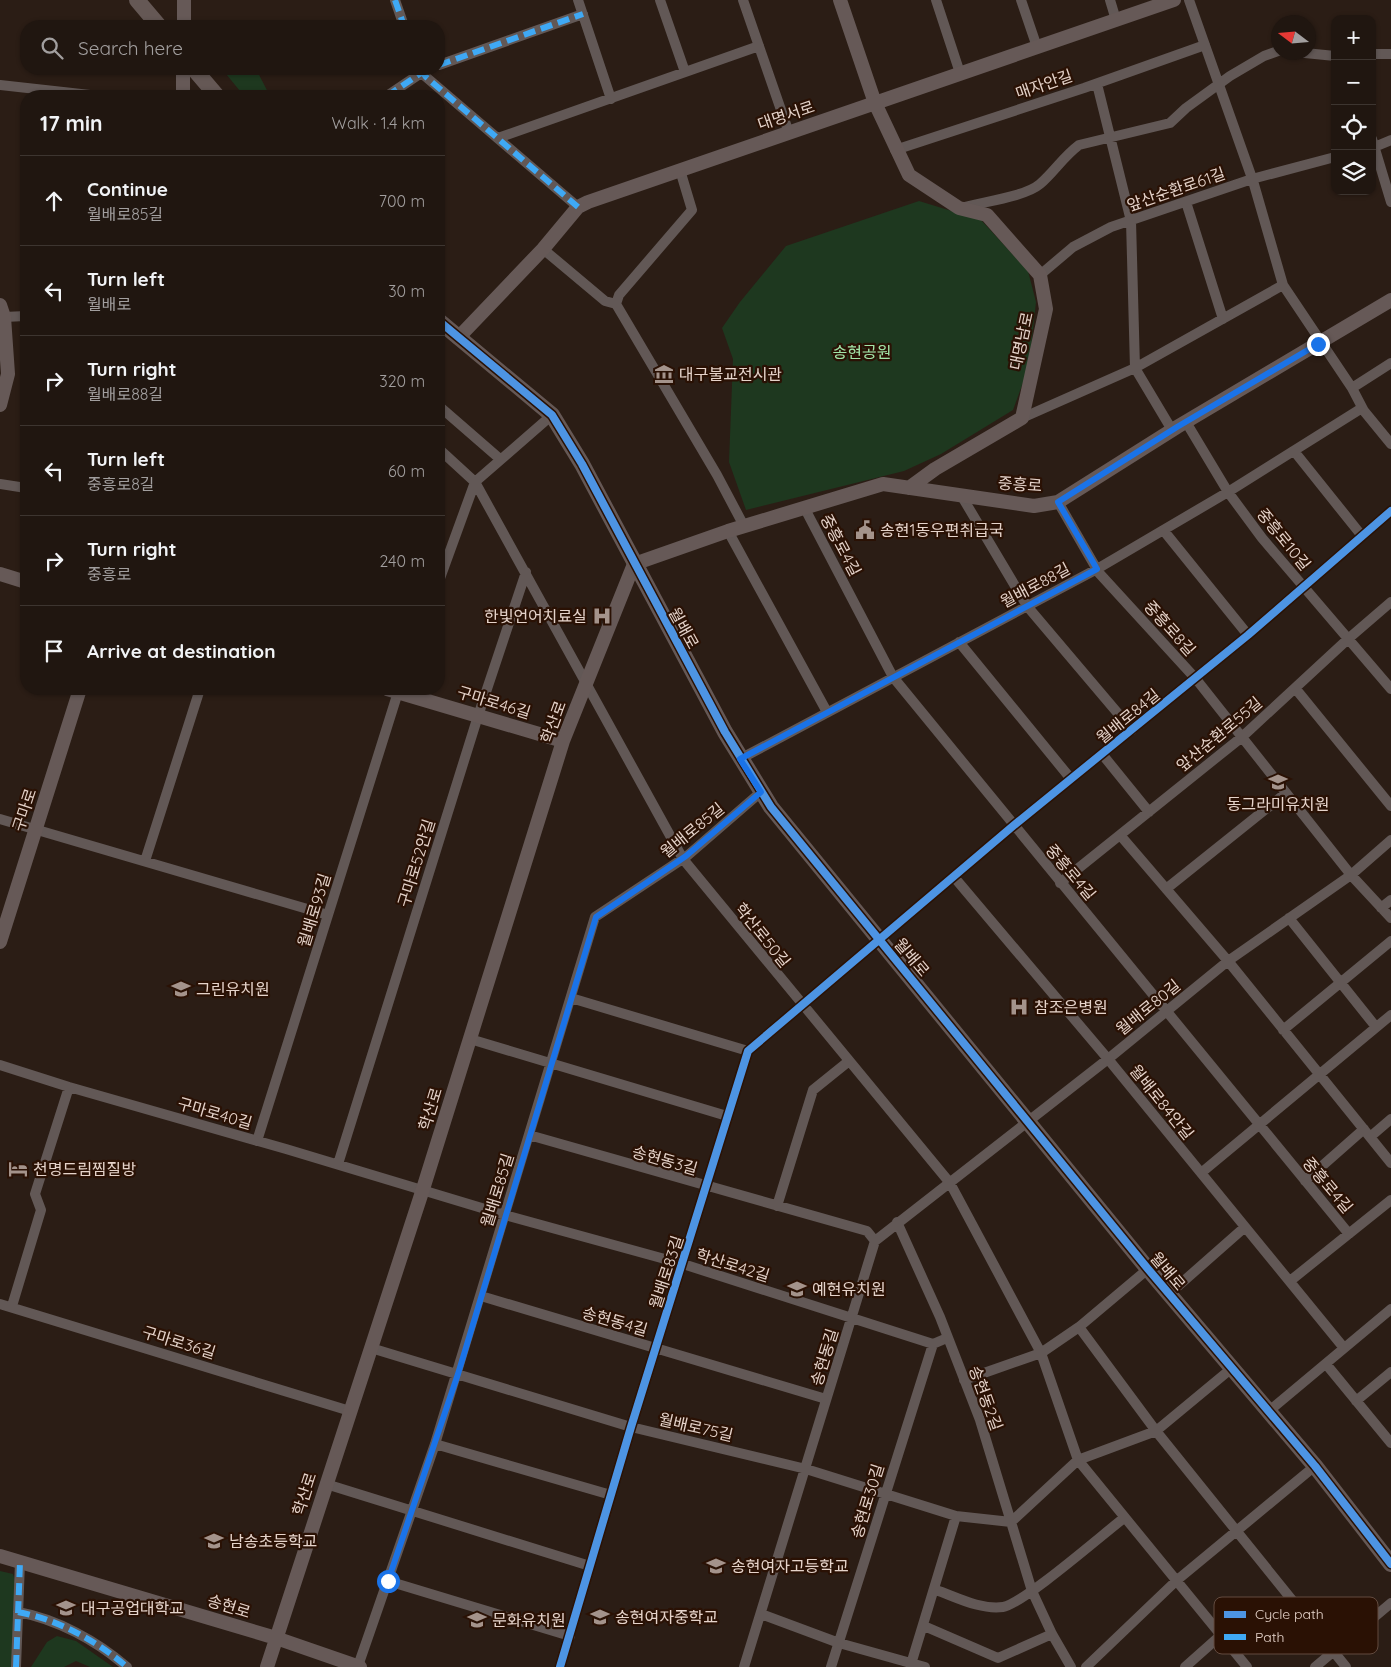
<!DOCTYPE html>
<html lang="en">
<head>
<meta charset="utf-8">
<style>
	body { margin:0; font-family:Quicksand,"Noto Sans KR",sans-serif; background:#281f19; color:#f1f3f6 }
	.controls { position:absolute; right:15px; top:15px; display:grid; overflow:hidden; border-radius:10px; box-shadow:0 1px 4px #0004 }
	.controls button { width:45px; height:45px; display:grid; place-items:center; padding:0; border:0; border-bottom:1px solid #3d3530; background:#201610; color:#f1f3f6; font:25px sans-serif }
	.compass { position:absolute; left:1271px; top:15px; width:45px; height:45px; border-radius:50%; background:#201610; box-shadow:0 1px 4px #0004; rotate:286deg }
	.stop { position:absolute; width:15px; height:15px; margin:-11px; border:4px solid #1a73e8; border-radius:50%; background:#fff }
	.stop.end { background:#1a73e8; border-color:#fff; box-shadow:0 1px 5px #0008 }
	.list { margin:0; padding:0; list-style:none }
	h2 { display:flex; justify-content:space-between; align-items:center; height:65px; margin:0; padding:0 20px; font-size:21px }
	h2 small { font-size:16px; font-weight:400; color:#a29f9f }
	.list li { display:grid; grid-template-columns:32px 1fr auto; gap:15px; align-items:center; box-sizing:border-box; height:90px; padding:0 20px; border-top:1px solid #3d3530 }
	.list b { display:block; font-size:19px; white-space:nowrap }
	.list p { margin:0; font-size:16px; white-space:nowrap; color:#a29f9f }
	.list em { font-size:16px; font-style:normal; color:#a29f9f }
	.icon { flex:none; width:28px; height:28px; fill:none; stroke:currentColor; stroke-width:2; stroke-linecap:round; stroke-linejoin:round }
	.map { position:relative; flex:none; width:1391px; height:1667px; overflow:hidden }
	.search { position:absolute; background:#201610; box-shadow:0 1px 4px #0004; left:20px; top:20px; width:425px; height:55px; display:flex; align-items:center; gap:12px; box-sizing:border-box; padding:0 18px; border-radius:20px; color:#a29f9f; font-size:19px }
	.panel { position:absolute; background:#201610; box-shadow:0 1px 4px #0004; left:20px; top:90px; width:425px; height:605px; border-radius:20px }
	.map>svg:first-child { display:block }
</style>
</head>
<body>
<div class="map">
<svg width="1391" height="1667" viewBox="0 0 1391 1667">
	<rect width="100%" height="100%" fill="#2b1d15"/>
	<path fill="#1e381f" d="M222,69H256L270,96H244Z
		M919,201L981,220L1028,271L1036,302L1029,366L1013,410L941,454L904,471L746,510L729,462L733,359L722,328L740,302L786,246Z
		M0,1571L13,1574L16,1584L12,1667H0Z
		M57,1636L76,1641L113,1667H90L76,1661L64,1667H31L47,1642Z"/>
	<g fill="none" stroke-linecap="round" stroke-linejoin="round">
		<path stroke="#625856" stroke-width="10" d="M395,0L404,26
			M578,0L611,99
			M660,0L685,72
			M743,0L789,133
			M936,0L960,73
			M1021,0L1037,47
			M1110,0L1116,20
			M1189,0L1253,181L1283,285L1352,388L1364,411L1391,444
			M1295,52L1335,56
			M1372,54H1391
			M439,65L583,14
			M420,69L426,77L578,207
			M1097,84L1131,221L1135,368L1172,430
			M0,85L99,96
			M387,96L427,69
			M498,138L759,46
			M1372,139L1391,202
			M1372,148L1391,140
			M895,150L1084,88L1205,45
			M1186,202L1223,319
			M961,208C981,202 1025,197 1040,184C1054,172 1063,157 1079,145L1170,123L1186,108L1230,76L1264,56L1278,51
			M543,249L605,301L616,304
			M1040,275L1073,247L1111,227L1252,179L1335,157
			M616,304L717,475L744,526
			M616,304L619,295L692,210L680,170
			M4,317L26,316
			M1352,388L1391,363
			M439,406L500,459
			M1022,418L1135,368L1283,285
			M1186,422L1228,492L1262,538L1391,689
			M439,449L475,482L683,859L950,1183L1041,1353L1078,1460L1247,1667
			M1294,451L1362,536
			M0,484L26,488
			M961,495L1027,606L1132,730
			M1058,502L1099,573L1196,679L1351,875L1391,918
			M804,507L893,677L1349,1234
			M728,531L827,712
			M1164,531L1248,635
			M439,581L475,482L552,415
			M959,642L1071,779
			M1295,688L1391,806
			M1102,754L1149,812
			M740,759L1097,569L1228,492L1362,408
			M0,819L328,915
			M1120,835L1228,961L1391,1163
			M145,861L200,689
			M954,877L1108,1059L1344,1348
			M1060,883L1242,737L1348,639L1391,602
			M1166,889L1286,793
			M1381,908L1391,900
			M1289,918L1376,1027
			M571,998L748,1051
			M1283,1030L1391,941
			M470,1039L727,1116
			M0,1065L69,1087L286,1149L505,1215L683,1264L933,1344L947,1338
			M529,1135L867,1231L875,1241
			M1370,1137L1391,1119
			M257,1141L399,689
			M338,1164L478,716L526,572
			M1201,1173L1391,1015
			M1305,1181L1364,1129
			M777,1206L813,1090L849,1061
			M897,1222L940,1317L980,1420L1032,1591L1052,1634L1071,1667
			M1290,1281L1391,1200
			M1169,1294L1245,1227
			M481,1296L826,1399
			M0,1304L350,1411
			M12,1306L41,1210L35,1194L69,1087
			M1079,1327L1156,1431L1346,1667
			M371,1348L631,1427L806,1469L956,1516L1011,1522L1078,1460L1156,1431L1232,1368
			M1326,1364L1391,1443
			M964,1380L1041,1353L1079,1327L1148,1269
			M1356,1401L1391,1372
			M1269,1411L1391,1309
			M435,1444L611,1495
			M326,1484L590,1566
			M388,1581L570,1636
			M936,1590C956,1597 980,1610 1003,1607C1023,1604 1103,1534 1124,1518
			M18,1612C57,1619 97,1641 127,1667
			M761,1614L839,1643L925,1667
			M924,1626L998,1658L1052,1634
			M911,1664L956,1516
			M358,1666L435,1444L595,917L687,856L761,792
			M16,1667L20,1562
			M560,1667L631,1427L748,1051L1013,826L1248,635L1391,511
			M744,1667L875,1241L1108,1059L1228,961L1351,875L1391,840
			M831,1667L933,1344
			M1086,1667L1176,1581L1315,1466
			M1185,1667L1221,1635
			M1315,1667L1391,1603"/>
		<path stroke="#665957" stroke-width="14" d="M184,0V26
			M840,0L875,103L909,175L959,208L987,215L1040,275L1046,309L1022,418L935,469L909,488
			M183,96V69
			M0,305L4,317L8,374L0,405
			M458,338L543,249L578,207L588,202L1174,0
			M0,574L26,582
			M387,689L563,741
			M0,942L80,689
			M0,1556L276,1638L360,1667
			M267,1667L423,1189L563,741L634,564L728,531L883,484L1034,506L1058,502L1177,427L1391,300"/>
		<path stroke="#655855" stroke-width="16" d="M137,0L159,26
			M194,69L217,96
			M439,321L552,415L582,464L725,732L771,807L1148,1269L1315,1466L1391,1564"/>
		<path stroke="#3fa9f5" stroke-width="6" stroke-dasharray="12 6" stroke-linecap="butt" d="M395,0L404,26
			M439,65L583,14
			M420,69L426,77L578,207
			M387,96L427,69
			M18,1612C57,1619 97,1641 127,1667
			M16,1667L20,1562"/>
		<g stroke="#2a1104" stroke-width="11">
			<path id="cycleway" d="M439,321L552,415L582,464L725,732L771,807L1148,1269L1315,1466L1391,1564
				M560,1667L631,1427L748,1051L1013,826L1248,635L1391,511"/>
		</g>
		<use href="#cycleway" stroke="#4d94e3" stroke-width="8"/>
	</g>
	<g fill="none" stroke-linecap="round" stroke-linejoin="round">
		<path stroke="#1a73e8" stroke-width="6" d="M388,1581L458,1374L596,917L686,856L761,792L740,759L1097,569L1058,502L1177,427L1318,344"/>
	</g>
	<defs>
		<g id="museum-bare" transform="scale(1.5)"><path d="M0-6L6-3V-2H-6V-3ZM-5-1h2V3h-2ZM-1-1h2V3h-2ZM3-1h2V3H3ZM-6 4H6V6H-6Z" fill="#a4938b" stroke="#2a1104" stroke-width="2.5" paint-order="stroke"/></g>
		<g id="civic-bare" transform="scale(1.5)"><path d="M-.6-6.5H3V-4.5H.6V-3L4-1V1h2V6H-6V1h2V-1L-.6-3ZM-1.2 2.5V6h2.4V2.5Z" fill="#a4938b" stroke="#2a1104" stroke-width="2.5" paint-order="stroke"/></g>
		<g id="hospital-bare" transform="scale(1.5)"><path d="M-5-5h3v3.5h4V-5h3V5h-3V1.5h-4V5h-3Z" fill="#a4938b" stroke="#2a1104" stroke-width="2.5" paint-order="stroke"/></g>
		<g id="school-bare" transform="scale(1.5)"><path d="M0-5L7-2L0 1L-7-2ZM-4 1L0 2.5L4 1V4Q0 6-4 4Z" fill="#a4938b" stroke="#2a1104" stroke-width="2.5" paint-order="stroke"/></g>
		<g id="hotel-bare" transform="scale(1.5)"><path d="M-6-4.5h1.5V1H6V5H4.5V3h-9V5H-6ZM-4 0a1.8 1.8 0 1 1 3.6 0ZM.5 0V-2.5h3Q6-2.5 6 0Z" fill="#a4938b" stroke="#2a1104" stroke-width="2.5" paint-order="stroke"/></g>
		<g id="university-bare" transform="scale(1.5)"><path d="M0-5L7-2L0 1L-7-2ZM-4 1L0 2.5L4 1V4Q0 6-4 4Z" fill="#a4938b" stroke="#2a1104" stroke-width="2.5" paint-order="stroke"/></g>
	</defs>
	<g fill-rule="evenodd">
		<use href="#museum-bare" x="664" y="374"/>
		<use href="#civic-bare" x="865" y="530"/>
		<use href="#hospital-bare" x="602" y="616"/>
		<use href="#school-bare" x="1278" y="782"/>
		<use href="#school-bare" x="181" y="989"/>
		<use href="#hospital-bare" x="1019" y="1007"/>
		<use href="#hotel-bare" x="18" y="1169"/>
		<use href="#school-bare" x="797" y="1289"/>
		<use href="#school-bare" x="214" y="1541"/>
		<use href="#school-bare" x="716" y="1566"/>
		<use href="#university-bare" x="66" y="1608"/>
		<use href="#school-bare" x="600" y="1617"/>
		<use href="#school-bare" x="477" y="1620"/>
	</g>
	<g text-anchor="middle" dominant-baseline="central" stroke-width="4.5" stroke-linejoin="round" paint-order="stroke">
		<g font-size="16" fill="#e5d3ca" stroke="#2a1104">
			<text transform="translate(1044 84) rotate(-19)">매자안길</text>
			<text transform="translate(786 115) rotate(-19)">대명서로</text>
			<text transform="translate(1176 189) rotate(-19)">앞산순환로61길</text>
			<text transform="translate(1021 341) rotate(-78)">대명남로</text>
			<text transform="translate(1020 484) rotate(4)">중흥로</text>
			<text transform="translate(1284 539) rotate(51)">중흥로10길</text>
			<text transform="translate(841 545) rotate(62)">중흥로4길</text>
			<text transform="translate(1035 585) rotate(-28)">월배로88길</text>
			<text transform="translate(684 628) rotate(61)">월배로</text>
			<text transform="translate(1170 628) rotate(48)">중흥로8길</text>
			<text transform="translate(494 702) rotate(17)">구마로46길</text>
			<text transform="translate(1128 716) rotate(-39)">월배로84길</text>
			<text transform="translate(553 722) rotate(-70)">학산로</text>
			<text transform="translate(1219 734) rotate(-40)">앞산순환로55길</text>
			<text transform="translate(24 810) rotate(-72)">구마로</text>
			<text transform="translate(692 830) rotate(-39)">월배로85길</text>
			<text transform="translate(416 863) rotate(-73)">구마로52안길</text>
			<text transform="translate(1071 872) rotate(50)">중흥로4길</text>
			<text transform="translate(314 910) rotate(-73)">월배로93길</text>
			<text transform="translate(763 935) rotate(51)">학산로50길</text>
			<text transform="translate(912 957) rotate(50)">월배로</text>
			<text transform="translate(1148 1007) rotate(-39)">월배로80길</text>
			<text transform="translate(1162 1102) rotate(51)">월배로84안길</text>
			<text transform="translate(430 1109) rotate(-73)">학산로</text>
			<text transform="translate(215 1113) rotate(16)">구마로40길</text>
			<text transform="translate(665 1160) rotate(16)">송현동3길</text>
			<text transform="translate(1328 1185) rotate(50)">중흥로4길</text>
			<text transform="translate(497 1190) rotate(-73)">월배로85길</text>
			<text transform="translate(733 1265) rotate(17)">학산로42길</text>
			<text transform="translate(1168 1271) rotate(50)">월배로</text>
			<text transform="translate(666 1272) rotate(-72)">월배로83길</text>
			<text transform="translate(615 1321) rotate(16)">송현동4길</text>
			<text transform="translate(179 1342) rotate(17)">구마로36길</text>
			<text transform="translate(824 1357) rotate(-73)">송현동길</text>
			<text transform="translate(986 1398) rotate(70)">송현동2길</text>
			<text transform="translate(696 1427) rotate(13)">월배로75길</text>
			<text transform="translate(304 1494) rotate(-72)">학산로</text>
			<text transform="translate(867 1501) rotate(-73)">송현로30길</text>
			<text transform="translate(229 1606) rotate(17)">송현로</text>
		</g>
		<g font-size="16" fill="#a2e5a8" stroke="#2a1104">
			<text x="862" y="352">송현공원</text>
		</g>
		<g font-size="16" fill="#e5d3ca" stroke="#2a1104" text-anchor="start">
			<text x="679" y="374">대구불교전시관</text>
			<text x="880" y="530">송현1동우편취급국</text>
			<text x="587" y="616" text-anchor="end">한빛언어치료실</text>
			<text x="1278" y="804" text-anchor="middle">동그라미유치원</text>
			<text x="196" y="989">그린유치원</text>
			<text x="1034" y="1007">참조은병원</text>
			<text x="33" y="1169">천명드림찜질방</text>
			<text x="812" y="1289">예현유치원</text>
			<text x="229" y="1541">남송초등학교</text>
			<text x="731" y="1566">송현여자고등학교</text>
			<text x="81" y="1608">대구공업대학교</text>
			<text x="615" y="1617">송현여자중학교</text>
			<text x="492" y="1620">문화유치원</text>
		</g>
	</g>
	<rect x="1214" y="1597" width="164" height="57" rx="8" fill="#2a1104" stroke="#624b3f" stroke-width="1"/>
	<rect x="1224" y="1611" width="22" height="7" fill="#4d94e3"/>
	<rect x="1224" y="1634" width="22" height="6" fill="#3fa9f5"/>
	<g font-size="14" fill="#e5d3ca">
		<text x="1255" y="1619">Cycle path</text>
		<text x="1255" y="1642">Path</text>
	</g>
</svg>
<div class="controls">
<button>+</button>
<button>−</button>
<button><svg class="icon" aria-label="locate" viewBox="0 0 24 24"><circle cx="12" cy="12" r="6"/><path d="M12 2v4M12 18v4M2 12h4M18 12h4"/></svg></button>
<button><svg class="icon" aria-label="layers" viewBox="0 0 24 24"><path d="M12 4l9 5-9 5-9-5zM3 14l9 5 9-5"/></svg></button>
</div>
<svg class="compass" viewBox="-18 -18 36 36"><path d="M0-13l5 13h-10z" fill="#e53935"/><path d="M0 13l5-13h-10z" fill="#a29f9f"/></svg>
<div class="stop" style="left:388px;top:1581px"></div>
<div class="stop end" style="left:1318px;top:344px"></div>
<div class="search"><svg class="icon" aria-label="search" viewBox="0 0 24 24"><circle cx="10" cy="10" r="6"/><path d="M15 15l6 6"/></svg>Search here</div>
<section class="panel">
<h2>17 min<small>Walk · 1.4 km</small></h2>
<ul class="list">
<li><svg class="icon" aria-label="ahead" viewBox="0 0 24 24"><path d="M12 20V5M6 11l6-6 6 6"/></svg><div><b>Continue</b><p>월배로85길</p></div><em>700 m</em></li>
<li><svg class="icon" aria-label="left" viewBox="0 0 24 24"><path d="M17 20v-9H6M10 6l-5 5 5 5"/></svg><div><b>Turn left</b><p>월배로</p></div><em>30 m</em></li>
<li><svg class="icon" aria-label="right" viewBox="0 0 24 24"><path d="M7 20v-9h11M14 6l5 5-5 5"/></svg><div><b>Turn right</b><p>월배로88길</p></div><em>320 m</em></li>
<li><svg class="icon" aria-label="left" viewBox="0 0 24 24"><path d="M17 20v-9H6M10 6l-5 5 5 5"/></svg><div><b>Turn left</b><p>중흥로8길</p></div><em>60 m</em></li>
<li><svg class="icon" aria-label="right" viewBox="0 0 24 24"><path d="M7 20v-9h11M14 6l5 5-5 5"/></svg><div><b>Turn right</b><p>중흥로</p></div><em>240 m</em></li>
<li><svg class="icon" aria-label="arrive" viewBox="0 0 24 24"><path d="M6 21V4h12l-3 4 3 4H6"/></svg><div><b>Arrive at destination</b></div></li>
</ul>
</section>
</div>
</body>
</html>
